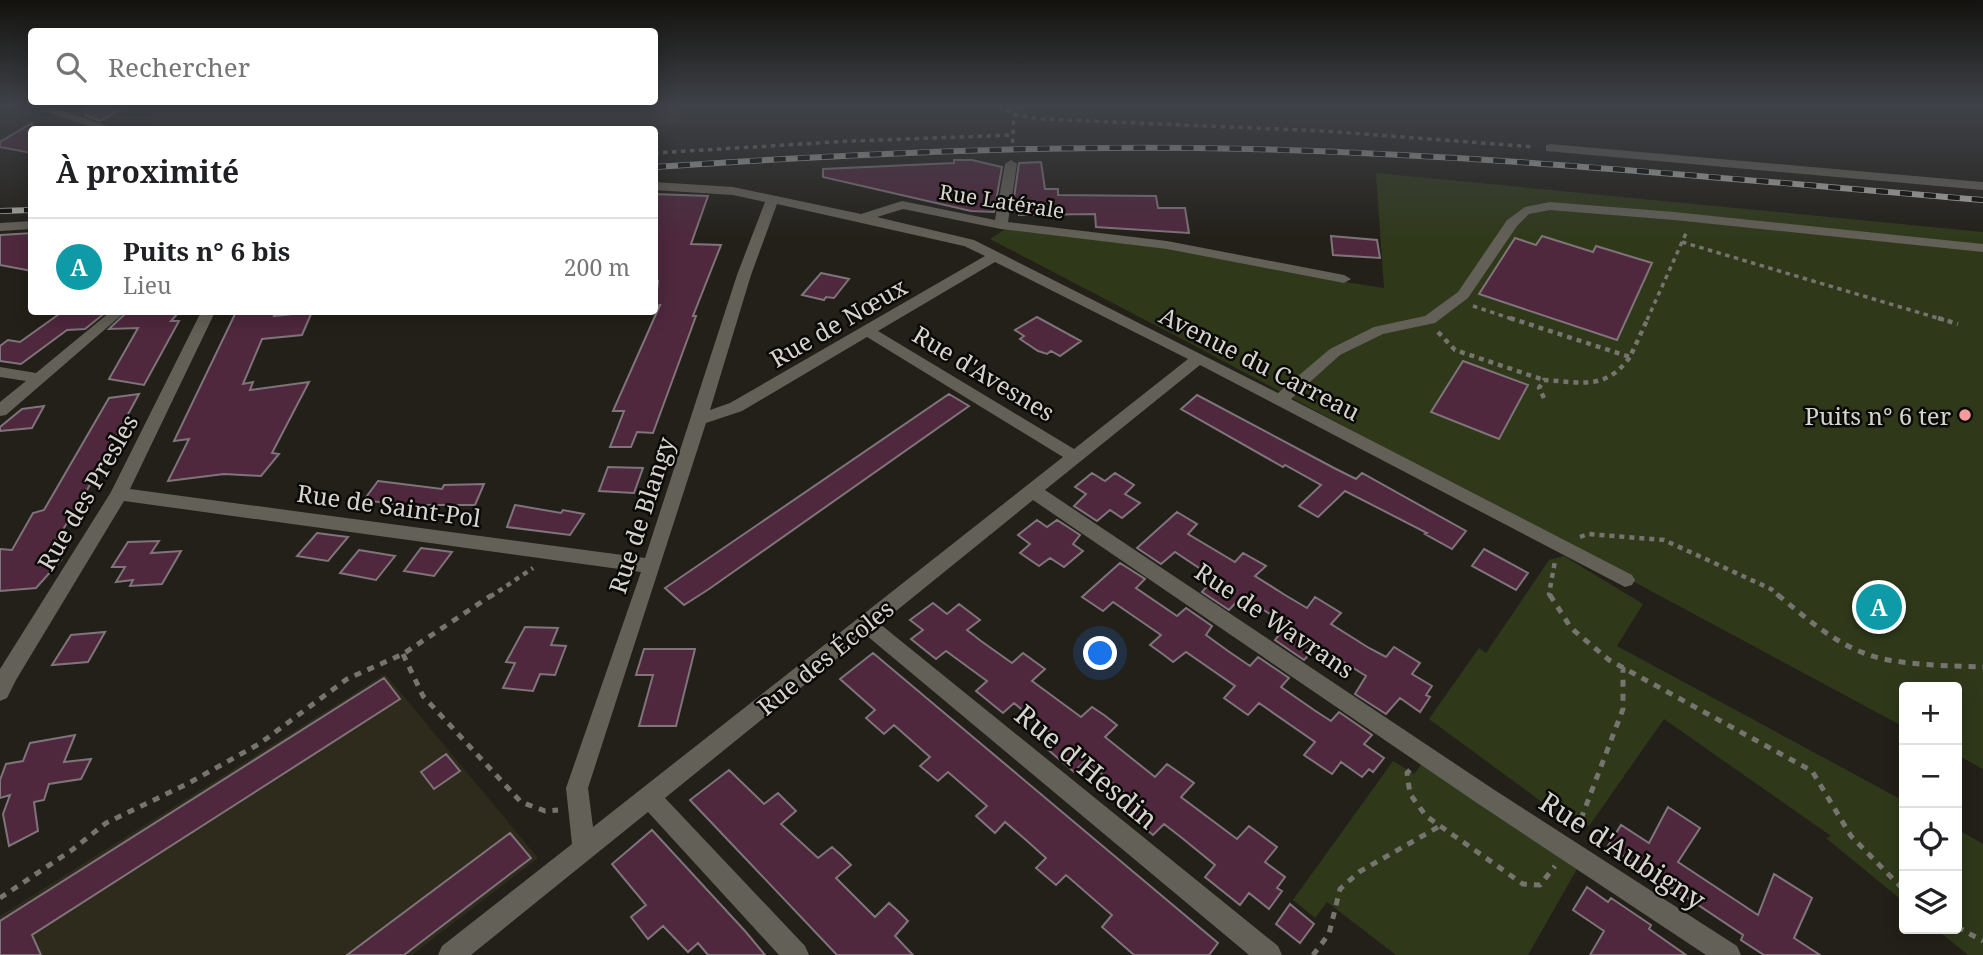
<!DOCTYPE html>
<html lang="fr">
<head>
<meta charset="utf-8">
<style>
	body { margin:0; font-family:"Noto Serif",serif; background:#f6f6f6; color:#202124 }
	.controls { position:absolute; right:21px; bottom:21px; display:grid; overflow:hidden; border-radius:7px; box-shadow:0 4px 18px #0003 }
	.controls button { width:63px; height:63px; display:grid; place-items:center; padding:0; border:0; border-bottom:2px solid #e0e0e0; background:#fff; color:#202124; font:35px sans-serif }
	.you { position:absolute; left:1101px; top:654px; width:24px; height:24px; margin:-18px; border:5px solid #fff; border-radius:50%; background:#1a73e8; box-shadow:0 0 0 10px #1a73e833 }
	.badge { display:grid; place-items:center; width:46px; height:46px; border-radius:50%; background:#80585a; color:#fff; font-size:23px; font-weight:700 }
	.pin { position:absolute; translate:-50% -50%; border:4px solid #fff; box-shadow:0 2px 7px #0006 }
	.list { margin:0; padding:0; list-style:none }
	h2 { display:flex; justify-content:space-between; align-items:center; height:91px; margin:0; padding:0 28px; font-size:30px }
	h2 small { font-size:23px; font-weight:400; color:#757577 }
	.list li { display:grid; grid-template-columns:46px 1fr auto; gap:21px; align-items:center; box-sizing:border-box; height:98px; padding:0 28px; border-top:2px solid #e0e0e0 }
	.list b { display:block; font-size:26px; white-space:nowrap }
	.list p { margin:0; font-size:23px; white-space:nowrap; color:#757577 }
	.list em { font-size:23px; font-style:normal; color:#757577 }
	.icon { flex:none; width:38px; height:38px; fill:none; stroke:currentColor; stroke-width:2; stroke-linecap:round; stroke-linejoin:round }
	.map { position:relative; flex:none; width:1983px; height:955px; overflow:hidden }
	.search { position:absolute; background:#fff; box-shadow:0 4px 18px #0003; left:28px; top:28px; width:630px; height:77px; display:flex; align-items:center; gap:18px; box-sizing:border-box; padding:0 24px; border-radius:7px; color:#757577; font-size:26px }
	.panel { position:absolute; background:#fff; box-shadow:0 4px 18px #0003; left:28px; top:126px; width:630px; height:189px; border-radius:7px }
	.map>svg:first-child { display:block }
</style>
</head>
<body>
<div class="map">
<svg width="1983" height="955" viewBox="0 0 1983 955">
	<rect width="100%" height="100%" fill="#232019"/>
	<path fill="#2e2a1c" d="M147,105H684L678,124L572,129L154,130Z
		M385,674L538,858L412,955H0V916Z"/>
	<path fill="#2f391a" d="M1376,173L1983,232V769L1957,755V687H1904V727L1197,347L990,239L1010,226L1165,241L1346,282L1384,288Z
		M1564,556L1643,604L1617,646L1904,801V902L1826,838L1831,836L1664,719L1589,826L1558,805H1546L1429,719L1479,648L1486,653L1549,560Z
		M1393,761L1414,774L1423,762L1577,869L1528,955H1396L1327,902L1315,918L1293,900Z
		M1957,829L1983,844V955H1968L1936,929H1957Z"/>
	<path fill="#4f283d" stroke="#7e7479" stroke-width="2" d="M86,105H130L100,121L85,115Z
		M32,123V153L0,147V142Z
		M954,160H972L1002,167L994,212L971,211L823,177V169L954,163Z
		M1041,162L1045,189H1058V195L1156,196L1158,208H1185L1189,233L1096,227L1095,214L1019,215V212H1012L1019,163Z
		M654,194L708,196L691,244L721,245L693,316H696L653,433L637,432L631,447H610L624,411H613L660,305L655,306L658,281L654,280Z
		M32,233V271L0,265V235Z
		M1331,236L1377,240L1380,258L1333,255Z
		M1542,236L1593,252L1596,246L1652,263L1617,340L1479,294L1515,238L1536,245Z
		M821,273L849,279L834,298L826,297L824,300L802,295Z
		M62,312H106L85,329L67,330L21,364L0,361V346L8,340L20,342Z
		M127,312H179L171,321H179L144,385L109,379L138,328L109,329Z
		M236,312H276L274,316L312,312L302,335L262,339L243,384L253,382L250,390L309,382L272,453L279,454L261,476L224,474L168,481L189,439L174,441Z
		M1037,317L1081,341L1060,356L1051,351L1047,354L1038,351L1020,339L1024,336L1015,330Z
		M1463,361L1528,385L1499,439L1431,412Z
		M139,394L86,492L45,559L61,560L36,588L0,591V549L12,550L33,513L44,510L109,398Z
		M949,394L969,406L709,589L684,605L665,588Z
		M1197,395L1334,468L1356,479L1362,473L1466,531L1452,549L1425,534L1427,533L1345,491L1318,517L1299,506L1321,485L1285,465L1283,467L1181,409Z
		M44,406L32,428L0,431V427L22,409Z
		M608,467L643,468L634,493L599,491Z
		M1092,473L1105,481L1115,473L1134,485L1125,494L1140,503L1122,518L1110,510L1097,521L1074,506L1086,494L1075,487Z
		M378,481L442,489L444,485L484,484L475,505H401L364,500Z
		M515,505L561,513L563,510L584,514L570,535L507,527Z
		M1177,512L1197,524L1188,534L1235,562L1243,553L1266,566L1255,576L1285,595L1307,608L1315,597L1341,613L1331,624L1369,648L1386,657L1394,647L1420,663L1412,674L1432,686L1426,695L1430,697L1420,712L1400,698L1386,714L1355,694L1366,676L1336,657L1318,645L1304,660L1275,640L1287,625L1242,596L1229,610L1202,592L1214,578L1175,552L1161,564L1137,548Z
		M1037,520L1047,527L1057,520L1080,535L1073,544L1083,551L1064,567L1050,558L1039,566L1020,553L1030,544L1018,535Z
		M317,533L332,535L348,537L328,561L297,556Z
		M159,541L151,553L181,551L162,584L130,586L133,580L116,582L125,567H112L128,542Z
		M421,548L437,550L452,552L434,576L404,571Z
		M1484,549L1528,573L1516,590L1472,566Z
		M359,550L395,556L376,580L340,573Z
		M1120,563L1145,579L1136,588L1177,616L1186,608L1212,626L1206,635L1228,651L1250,666L1258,657L1289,678L1281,687L1314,710L1331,721L1339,712L1372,735L1364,744L1384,758L1373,772L1369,769L1362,777L1341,762L1332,774L1304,755L1315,742L1259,703L1248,715L1238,708L1224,698L1235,686L1186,652L1173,662L1164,655L1150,645L1161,635L1113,602L1103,611L1082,597Z
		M933,603L947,614L959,604L980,620L967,630L981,641L1012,663L1023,653L1045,669L1032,681L1081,717L1092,707L1104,715L1117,725L1105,737L1155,777L1167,764L1194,783L1181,797L1237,839L1249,826L1277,847L1265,862L1285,877L1277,888L1282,891L1269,909L1249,893L1240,905L1205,877L1215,865L1182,838L1164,824L1153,835L1121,809L1131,798L1103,775L1085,761L1074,772L1046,748L1056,738L1014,703L1003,713L976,691L987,681L946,651L936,659L911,639L923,630L910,620Z
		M525,627L558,628L551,645L566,646L555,675L540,674L533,691L503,688L515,663L506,662Z
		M105,632L88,662L52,665L71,635Z
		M644,649H695L676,726H639L653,675H636Z
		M873,653L1218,943L1209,955H1134L1102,927L1112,915L1066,875L1056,885L1036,868L1046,858L1026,840L1005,822L995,833L976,816L987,806L948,772L938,781L920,766L930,757L894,725L884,734L866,718L875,710L840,679Z
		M384,678L400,699L32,935L41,955H0V921Z
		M75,735L64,762L91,759L81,779L49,784L44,800L34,802L38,831L9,846L3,814L10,795L0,798V780L6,764L23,761L30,743Z
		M446,754L460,771L434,789L421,772Z
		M729,770L764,804L778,793L796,811L781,824L818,858L832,847L841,855L851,865L836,878L875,917L889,903L899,912L908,921L895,936L913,955H837L690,800Z
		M1668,807L1700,828L1678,862L1758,915L1774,874L1812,898L1794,938L1820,955H1764L1741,940L1743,935L1671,887L1668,892L1630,866L1632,862L1608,846L1621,825L1649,843Z
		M652,830L745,931L765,955H708L698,943L688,952L663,926L648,939L631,917L646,905L612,864Z
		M510,833L531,858L404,955H347Z
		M1587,887L1608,902L1611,898L1651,925L1649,929L1686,955H1590L1604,931L1573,910Z
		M1290,904L1314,924L1300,943L1276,924Z"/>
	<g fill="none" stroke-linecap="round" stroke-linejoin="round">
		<path stroke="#76746e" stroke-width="3.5" stroke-dasharray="4.5 4.5" stroke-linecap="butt" d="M999,105L1014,115L1043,119L1325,131L1535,147
			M1012,152L1014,115L1024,105
			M654,153L851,141L1013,135
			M1682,242L1944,320
			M1473,306L1515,320
			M1647,320L1687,231"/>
		<path stroke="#76746e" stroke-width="4.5" stroke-dasharray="5 5" stroke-linecap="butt" d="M1510,318L1630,357L1648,318
			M1938,318L1958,324
			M1438,332L1455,350L1544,380
			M1544,398L1539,388L1544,380C1581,382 1605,391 1630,357
			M1580,537L1588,534L1664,540L1771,589L1780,597
			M490,597L533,568
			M1551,597L1549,594L1555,561"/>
		<path stroke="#76746e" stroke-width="5" stroke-dasharray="7 7" stroke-linecap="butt" d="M1550,595L1571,628L1609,660L1812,771L1851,836L1904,890
			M1778,595C1806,618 1834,643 1869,655C1897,665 1952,666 1983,667
			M403,654L423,696L521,802L545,811L558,810
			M1410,770L1407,773L1410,794L1426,816L1523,884L1540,885L1555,866
			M1576,832L1623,709V667
			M0,898L72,850L106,823L187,784L259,744L347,679L403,654L492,595
			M1957,927L1983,941
			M1313,955L1329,934L1340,889L1359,872L1440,826"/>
		<path fill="#636057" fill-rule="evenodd" d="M27,105H45L120,130H100Z
			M1550,144L1983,182V190L1546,151V145Z
			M1011,160L1017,164L1008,222L1167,241L1344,275L1351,279L1344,283L1167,249L1001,229L903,209L877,217L974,240L1278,393L1330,349L1374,327L1425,316L1458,292L1507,220L1525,207L1550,202L1674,212L1983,244V252L1674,220L1550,210L1529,214L1517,226L1468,298L1435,323L1383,334L1340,355L1291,399L1632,575L1635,580L1632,585L1625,587L1200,365L1045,490L1493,789L1737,946L1741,955H1706L1477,803L1033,500L880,624L1278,946L1282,955H1249L866,635L665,798L805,946L809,955H779L648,812L471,955H438L442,946L572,844L566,788L641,572L124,501L16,680L7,698L0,701V669L111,492L201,312H215L130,489L645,558L737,275L765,202L733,195L654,190V182L733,187L861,214L902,201L995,220L1005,164ZM777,204L964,246L985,256L730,403L710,410L751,275ZM995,262L1188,359L1074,449L878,331ZM867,337L1063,457L593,827L588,788L706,423L742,411Z
			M32,221V229L0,231V223Z
			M110,312H125L6,415L0,416V402L26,381L0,377V367L36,373Z"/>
		<g stroke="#afaea8" stroke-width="6">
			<path id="rail" d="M654,167C852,154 1050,144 1249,149C1494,155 1739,180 1983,200
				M0,211L32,210"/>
		</g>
		<use href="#rail" stroke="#0b0a07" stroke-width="4.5" stroke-dasharray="12" stroke-linecap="butt"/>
	</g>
	<linearGradient id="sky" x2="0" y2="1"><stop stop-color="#13120e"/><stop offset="0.44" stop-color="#3f4249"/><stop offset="1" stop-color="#3f4249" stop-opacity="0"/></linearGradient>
	<rect width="1983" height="239" fill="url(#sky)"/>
	<circle fill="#f59b9b" stroke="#0b0a07" stroke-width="2.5" cx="1965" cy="415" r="7"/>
	<g text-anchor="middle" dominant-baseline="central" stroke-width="5" stroke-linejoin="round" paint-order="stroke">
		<g font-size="21" fill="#d5d4cf" stroke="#0b0a07">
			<text transform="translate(1002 201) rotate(9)">Rue Latérale</text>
		</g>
		<g font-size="24" fill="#d5d4cf" stroke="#0b0a07">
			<text transform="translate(838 322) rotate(-30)">Rue de Nœux</text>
			<text transform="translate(1260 363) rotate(27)">Avenue du Carreau</text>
			<text transform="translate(984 373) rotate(31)">Rue d'Avesnes</text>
			<text transform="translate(87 492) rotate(-60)">Rue des Presles</text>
			<text transform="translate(389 505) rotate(8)">Rue de Saint-Pol</text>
			<text transform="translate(641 515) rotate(-72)">Rue de Blangy</text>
			<text transform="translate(1275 620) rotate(34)">Rue de Wavrans</text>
			<text transform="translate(825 657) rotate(-39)">Rue des Écoles</text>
		</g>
		<g font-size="24" fill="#d5d4cf" stroke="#0b0a07" text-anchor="end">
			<text x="1951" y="415">Puits n° 6 ter</text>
		</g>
		<g font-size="28" fill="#d5d4cf" stroke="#0b0a07">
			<text transform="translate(1087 766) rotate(40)">Rue d'Hesdin</text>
			<text transform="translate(1623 850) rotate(33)">Rue d'Aubigny</text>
		</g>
	</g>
</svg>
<div class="controls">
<button>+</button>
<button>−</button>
<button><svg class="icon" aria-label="locate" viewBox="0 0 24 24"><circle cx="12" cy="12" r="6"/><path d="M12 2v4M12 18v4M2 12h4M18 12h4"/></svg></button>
<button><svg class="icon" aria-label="layers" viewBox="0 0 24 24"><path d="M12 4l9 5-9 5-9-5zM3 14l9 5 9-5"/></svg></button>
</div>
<div class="you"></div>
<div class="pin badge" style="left:1879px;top:607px;background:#0f9aa8">A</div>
<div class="search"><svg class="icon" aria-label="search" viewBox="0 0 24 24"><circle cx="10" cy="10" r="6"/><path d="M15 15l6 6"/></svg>Rechercher</div>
<section class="panel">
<h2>À proximité<small></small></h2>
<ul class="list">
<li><span class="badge" style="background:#0f9aa8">A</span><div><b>Puits n° 6 bis</b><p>Lieu</p></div><em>200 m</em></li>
</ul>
</section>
</div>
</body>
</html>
